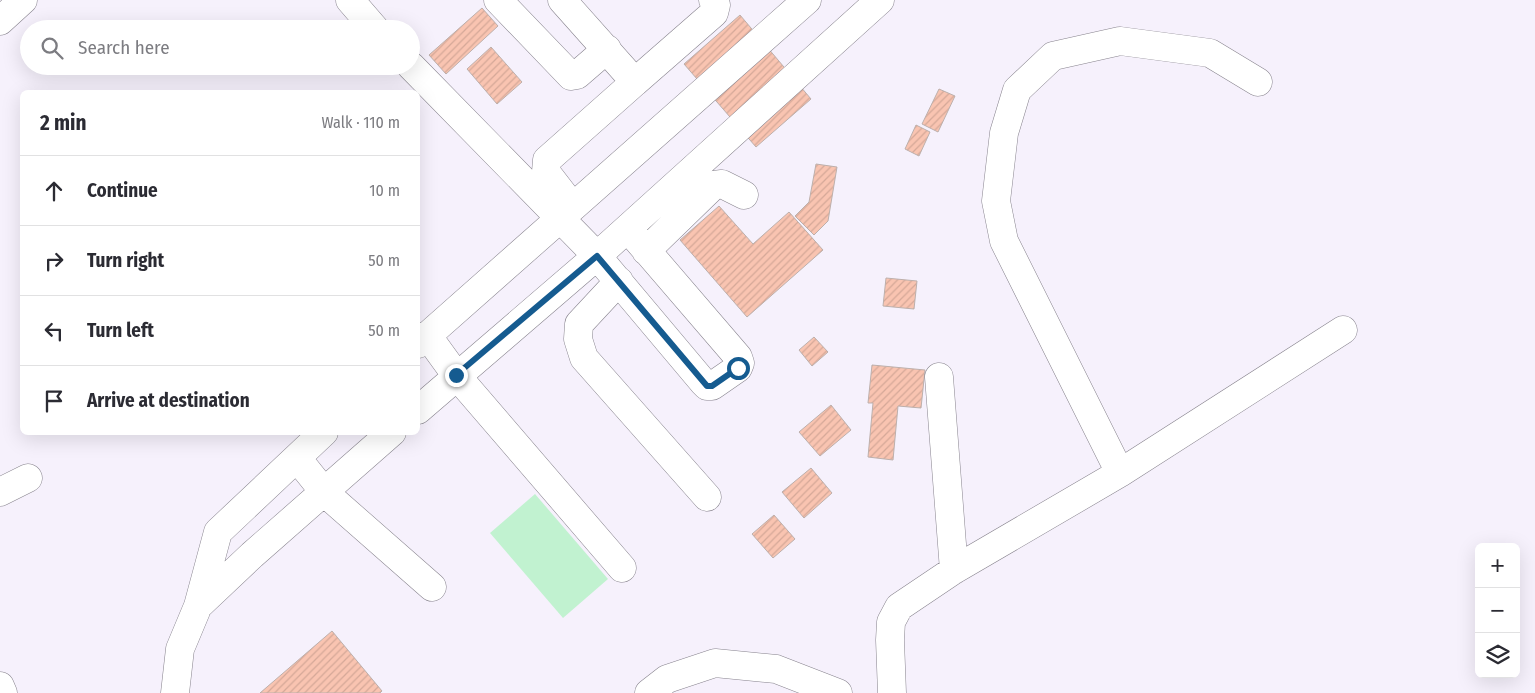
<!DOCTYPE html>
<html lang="en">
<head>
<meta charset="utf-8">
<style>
	body { margin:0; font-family:"Fira Sans Condensed",sans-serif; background:#f2f2f3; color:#2b2b33 }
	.controls { position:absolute; right:15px; bottom:15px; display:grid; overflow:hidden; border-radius:8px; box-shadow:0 5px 20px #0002 }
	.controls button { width:45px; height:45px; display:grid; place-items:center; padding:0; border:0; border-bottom:1px solid #e1e1e2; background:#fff; color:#2b2b33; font:25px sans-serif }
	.stop { position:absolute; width:15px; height:15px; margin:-11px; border:4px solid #155b90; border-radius:50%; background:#fff }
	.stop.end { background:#155b90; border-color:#fff; box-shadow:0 1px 5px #0008 }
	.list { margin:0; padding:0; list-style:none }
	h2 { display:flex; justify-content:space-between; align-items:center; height:65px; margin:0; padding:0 20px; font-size:21px }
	h2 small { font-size:16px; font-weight:400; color:#7c7c81 }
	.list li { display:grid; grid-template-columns:32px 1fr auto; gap:15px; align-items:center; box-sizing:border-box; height:70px; padding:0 20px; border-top:1px solid #e1e1e2 }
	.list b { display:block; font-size:19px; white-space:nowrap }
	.list em { font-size:16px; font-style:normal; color:#7c7c81 }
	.icon { flex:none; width:28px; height:28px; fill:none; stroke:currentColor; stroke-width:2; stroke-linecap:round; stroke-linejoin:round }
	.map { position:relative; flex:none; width:1535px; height:693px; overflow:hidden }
	.search { position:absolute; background:#fff; box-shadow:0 5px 20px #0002; left:20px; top:20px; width:400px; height:55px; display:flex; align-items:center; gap:12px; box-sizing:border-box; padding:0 18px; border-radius:28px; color:#7c7c81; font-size:19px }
	.panel { position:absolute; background:#fff; box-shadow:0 5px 20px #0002; left:20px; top:90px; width:400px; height:345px; border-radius:8px }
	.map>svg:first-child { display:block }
</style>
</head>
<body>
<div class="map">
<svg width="1535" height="693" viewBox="0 0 1535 693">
	<defs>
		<pattern id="building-hatch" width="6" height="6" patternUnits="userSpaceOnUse" patternTransform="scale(1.25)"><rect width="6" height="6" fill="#f9c4b1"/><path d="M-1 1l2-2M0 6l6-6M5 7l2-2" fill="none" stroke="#d5a898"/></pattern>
	</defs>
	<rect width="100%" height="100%" fill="#f6f1fc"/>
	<path fill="#c1f2d0" d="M535,494L608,579L563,618L490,533Z"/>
	<path fill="url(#building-hatch)" stroke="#bdb0ac" d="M482,8L498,26L446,74L429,55Z
		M740,15L811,99L756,147L684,64Z
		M491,47L522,82L497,104L467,69Z
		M939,89L955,96L938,132L922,124Z
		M916,125L930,132L919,156L905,149Z
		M816,164L837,167L828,221L814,235L795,216L809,202Z
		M719,206L753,244L789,212L823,250L747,317L680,240Z
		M886,278L917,281L914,309L883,306Z
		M814,337L828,352L812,366L799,350Z
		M872,365L925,370L921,408L898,406L893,460L868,457L873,403H868Z
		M831,405L851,430L820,456L799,432Z
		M811,468L832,493L804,518L782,492Z
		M774,515L795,539L773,558L752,534Z
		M332,631L382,691L380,693H260Z"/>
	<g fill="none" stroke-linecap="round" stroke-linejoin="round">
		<g stroke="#87838d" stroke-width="29">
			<path id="minor" d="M350,0L375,29
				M498,0L571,76L577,75L607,49
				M562,0L635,82L547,160L546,172L573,207
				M0,21L23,0
				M411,66L597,256L703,382L707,386H712L738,368L740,363L738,357L628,229
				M635,82L714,13L716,5L713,0
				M646,251L714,185L722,184L744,195
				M619,281L579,324L578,339L584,358L707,497
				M427,335L456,375L622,568
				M418,344L807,0
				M939,377L954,570
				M418,410L597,256L880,0
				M297,458L325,493L432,587
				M1120,473L1004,241L996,201L1004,133L1017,90L1053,56L1120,41L1210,53L1258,82
				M0,492L28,478
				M198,606L252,555L392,432
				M0,686L3,693
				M175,693L180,649L198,606L218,532L324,432
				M649,693L667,679L715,663L776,669L838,693
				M892,693L890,640L891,622L899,607L954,570L1120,473L1343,330"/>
		</g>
		<use href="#minor" stroke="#fff" stroke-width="28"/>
	</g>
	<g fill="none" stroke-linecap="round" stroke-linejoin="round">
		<path stroke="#155b90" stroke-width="6" d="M456,375L597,256L707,386H712L738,368"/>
	</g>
</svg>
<div class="controls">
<button>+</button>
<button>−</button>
<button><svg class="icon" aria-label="layers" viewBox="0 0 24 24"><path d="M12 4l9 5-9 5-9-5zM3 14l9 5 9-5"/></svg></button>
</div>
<div class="stop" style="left:738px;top:368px"></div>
<div class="stop end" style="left:456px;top:375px"></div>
<div class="search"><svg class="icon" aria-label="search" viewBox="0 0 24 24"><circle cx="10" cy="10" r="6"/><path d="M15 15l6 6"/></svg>Search here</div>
<section class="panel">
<h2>2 min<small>Walk · 110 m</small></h2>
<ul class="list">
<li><svg class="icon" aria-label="ahead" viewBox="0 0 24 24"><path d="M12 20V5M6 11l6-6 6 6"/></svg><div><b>Continue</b></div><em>10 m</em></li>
<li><svg class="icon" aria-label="right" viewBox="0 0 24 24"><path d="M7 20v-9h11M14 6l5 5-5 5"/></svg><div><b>Turn right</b></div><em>50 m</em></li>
<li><svg class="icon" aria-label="left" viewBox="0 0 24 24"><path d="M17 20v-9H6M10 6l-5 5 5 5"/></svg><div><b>Turn left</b></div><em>50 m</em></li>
<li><svg class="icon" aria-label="arrive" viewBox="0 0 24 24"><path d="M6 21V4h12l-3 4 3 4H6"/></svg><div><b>Arrive at destination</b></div></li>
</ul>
</section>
</div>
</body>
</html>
